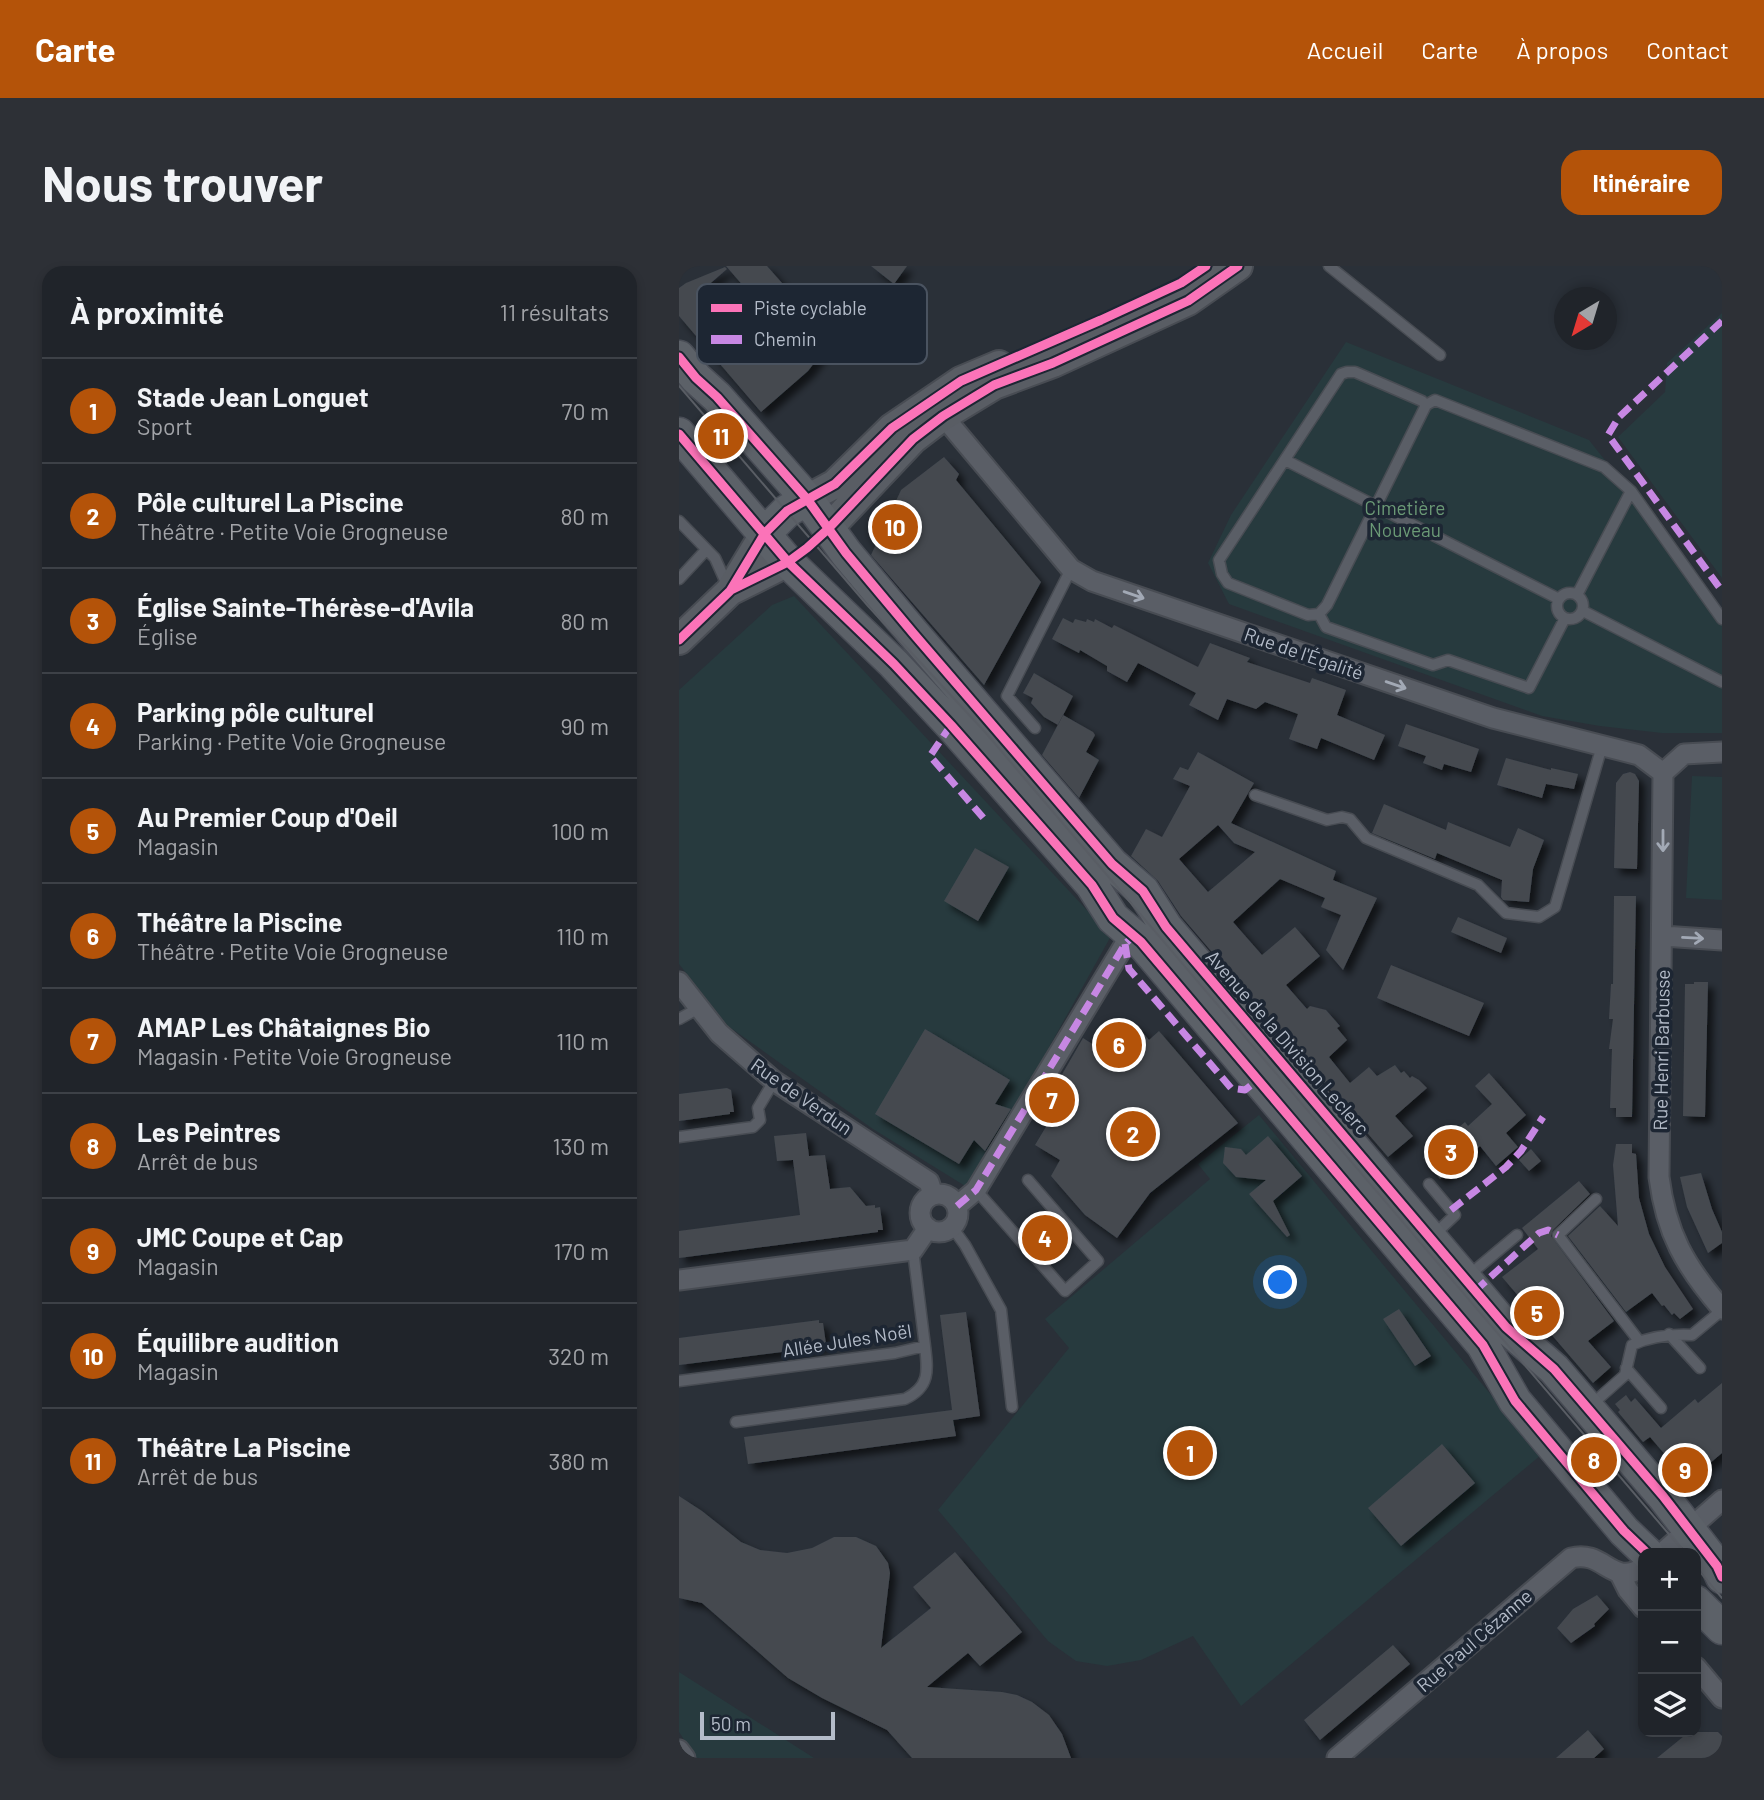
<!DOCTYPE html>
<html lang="fr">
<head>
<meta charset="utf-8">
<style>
	body { margin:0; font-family:Barlow,sans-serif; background:#2d3036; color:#f1f3f6 }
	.controls { position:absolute; right:21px; bottom:21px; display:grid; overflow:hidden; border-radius:14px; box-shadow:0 4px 10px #0003 }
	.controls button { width:63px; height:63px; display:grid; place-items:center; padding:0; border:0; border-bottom:2px solid #3d4147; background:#20242a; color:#f1f3f6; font:35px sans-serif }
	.compass { position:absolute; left:875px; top:21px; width:63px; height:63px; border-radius:50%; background:#20242a; box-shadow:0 4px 10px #0003; rotate:218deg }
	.scale { position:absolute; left:21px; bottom:18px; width:135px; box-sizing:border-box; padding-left:7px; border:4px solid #b4bcc9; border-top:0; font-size:19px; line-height:24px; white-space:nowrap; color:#b4bcc9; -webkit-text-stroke:5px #1d2633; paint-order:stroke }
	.you { position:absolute; left:602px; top:1017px; width:24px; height:24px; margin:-18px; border:5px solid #fff; border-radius:50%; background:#1a73e8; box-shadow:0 0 0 10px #1a73e833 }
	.badge { display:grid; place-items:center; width:46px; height:46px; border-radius:50%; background:#b45309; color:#fff; font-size:23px; font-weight:700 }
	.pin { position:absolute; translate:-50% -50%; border:4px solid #fff; box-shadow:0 2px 7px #0006 }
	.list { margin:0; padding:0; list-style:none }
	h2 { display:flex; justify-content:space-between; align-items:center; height:91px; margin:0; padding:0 28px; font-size:30px }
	h2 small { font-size:23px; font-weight:400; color:#a2a4a8 }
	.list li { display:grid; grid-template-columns:46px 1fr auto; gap:21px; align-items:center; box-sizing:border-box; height:105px; padding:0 28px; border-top:2px solid #3d4147 }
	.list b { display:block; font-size:26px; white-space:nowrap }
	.list p { margin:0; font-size:23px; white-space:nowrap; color:#a2a4a8 }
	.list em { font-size:23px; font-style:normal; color:#a2a4a8 }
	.icon { flex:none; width:38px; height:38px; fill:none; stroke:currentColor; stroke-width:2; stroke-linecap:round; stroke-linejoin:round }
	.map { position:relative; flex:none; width:1043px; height:1492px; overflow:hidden; border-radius:21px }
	header { display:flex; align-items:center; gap:42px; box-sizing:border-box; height:98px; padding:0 35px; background:#b45309; color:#fff }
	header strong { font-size:33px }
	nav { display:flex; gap:38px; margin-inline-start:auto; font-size:24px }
	.intro { display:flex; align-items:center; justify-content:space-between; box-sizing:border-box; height:168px; padding:0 42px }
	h1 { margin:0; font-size:49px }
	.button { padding:18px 32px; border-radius:21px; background:#b45309; color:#fff; font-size:24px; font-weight:700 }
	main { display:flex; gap:42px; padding:0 42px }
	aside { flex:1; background:#20242a; border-radius:21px; box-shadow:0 4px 10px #0003 }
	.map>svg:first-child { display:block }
</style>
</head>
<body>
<header>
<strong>Carte</strong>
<nav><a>Accueil</a><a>Carte</a><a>À propos</a><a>Contact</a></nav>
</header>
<div class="intro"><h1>Nous trouver</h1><a class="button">Itinéraire</a></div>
<main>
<aside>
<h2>À proximité<small>11 résultats</small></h2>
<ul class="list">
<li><span class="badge">1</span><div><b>Stade Jean Longuet</b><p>Sport</p></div><em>70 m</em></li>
<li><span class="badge">2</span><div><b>Pôle culturel La Piscine</b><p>Théâtre · Petite Voie Grogneuse</p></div><em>80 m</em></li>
<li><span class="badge">3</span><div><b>Église Sainte-Thérèse-d'Avila</b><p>Église</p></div><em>80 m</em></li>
<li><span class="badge">4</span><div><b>Parking pôle culturel</b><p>Parking · Petite Voie Grogneuse</p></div><em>90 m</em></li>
<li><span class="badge">5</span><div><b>Au Premier Coup d'Oeil</b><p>Magasin</p></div><em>100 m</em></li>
<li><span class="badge">6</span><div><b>Théâtre la Piscine</b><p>Théâtre · Petite Voie Grogneuse</p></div><em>110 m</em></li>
<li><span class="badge">7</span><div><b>AMAP Les Châtaignes Bio</b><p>Magasin · Petite Voie Grogneuse</p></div><em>110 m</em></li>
<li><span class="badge">8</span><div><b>Les Peintres</b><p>Arrêt de bus</p></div><em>130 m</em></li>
<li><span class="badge">9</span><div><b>JMC Coupe et Cap</b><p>Magasin</p></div><em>170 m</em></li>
<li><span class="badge">10</span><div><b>Équilibre audition</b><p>Magasin</p></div><em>320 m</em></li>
<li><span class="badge">11</span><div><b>Théâtre La Piscine</b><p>Arrêt de bus</p></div><em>380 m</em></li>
</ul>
</aside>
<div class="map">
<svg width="1043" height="1492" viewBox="0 0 1043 1492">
	<defs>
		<filter id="shadow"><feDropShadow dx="6" dy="6" stdDeviation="3.5" flood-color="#0009"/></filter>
	</defs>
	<rect width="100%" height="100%" fill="#2a3038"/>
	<path fill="#273a3e" d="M1043,47V312L939,171L986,126L988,97Z
		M667,76L910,174L1043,342V467H983L921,460L863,450L550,338L529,297L552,249Z
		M115,330L432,670L291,923L194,863L49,760L0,698V424L93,339Z
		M1013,510L1043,511V634L1007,632Z
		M580,849L862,1189L562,1440L514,1370L462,1394L428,1400L397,1395L369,1375L259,1244L390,1082L366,1053L531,913L519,898Z
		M0,1406L135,1492H17L0,1466Z"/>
	<path fill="#444950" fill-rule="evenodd" filter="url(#shadow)" d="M47,0H88L103,17L79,37Z
		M192,0H228L215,18Z
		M46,1L48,3L26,22L80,85L122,32L161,63L129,105L82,146L0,50V22L7,17Z
		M265,191L280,208L277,214L362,316L305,419L192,289L222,224Z
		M384,352L394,357L396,353L407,356L408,353L415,356L416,353L433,362L435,359L519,401L531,377L571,392L568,396L631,417L633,412L667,424L658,449L706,469L695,494L642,472L638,483L610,473L619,448L586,436L577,443L548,433L539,454L510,439L517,427L459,397L448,416L428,405V400L401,384L400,387L373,373Z
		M355,407L394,430L379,459L365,451L352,437L354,432L344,427Z
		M384,449L414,466L416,469L407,486L420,494L400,532L363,489Z
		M727,458L800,483L792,506L765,498L763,504L755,501L744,497L747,490L719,480Z
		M519,486L575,517L552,557L657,605L654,614L698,632L664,704L647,684L662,649L642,641L646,632L601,613L554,656L583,689L616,661L641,690L607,719L628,743L631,740L647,744L661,760L658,762L668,774L650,791L671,817L690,801L698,810L716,799L722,807L725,805L731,812L733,810L740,814L748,822L716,850L734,870L709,891L502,650L479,615L452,590L467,563L483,571L511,520L494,513L501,501L509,504ZM539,559L555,577L576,586L529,626L500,593Z
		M827,492L872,504V502L899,508L895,523L867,518L863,532L818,519Z
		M951,506L956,508L960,515L958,603L935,602L937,517L944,508Z
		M705,538L767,564L769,556L831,581L839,562L865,574L854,603L850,636L824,634L822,631L823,614L758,587L756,593L693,567Z
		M296,582L330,601L299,655L265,635Z
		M935,630H957L953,851H937V842H931L933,783H930L934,753H930L932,718H934Z
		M779,651L828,672L822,687L772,666Z
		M712,699L805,737L790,770L698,732Z
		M1015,716H1029L1026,851L1004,850L1006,718H1015Z
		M445,757L460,762L470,774L480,765L559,857L471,927L438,972L406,949L372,910L381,894L356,879L374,849L363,843L404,772L415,779L426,763L435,759Z
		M246,763L331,814L316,838L332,843L306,885L295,874L280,898L196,848Z
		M810,807L847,849L827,867L839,881L817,900L801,880L761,913L744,892L786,856L789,860L813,838L796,820Z
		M48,822L52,824L55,846H51V848L0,855V828Z
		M127,867L130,890L146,889L151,923L171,921L187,940L196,939V942L201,941L204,964H199V966L0,992V965L121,949L114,894L98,895L95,870Z
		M589,870L623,910L594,935L611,969L608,971L570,928L587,914L557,911L544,897L546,881L562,883L567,889Z
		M937,878H953V887L957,888L960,932L970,968L986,1001L1014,1043L1001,1053L995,1047L993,1049L985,1039L983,1040L973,1027L947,1046L889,970L921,940L939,960L934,899Z
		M852,883L862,895L850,905L840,894Z
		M1022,907L1033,943L1043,966V977L1029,987L1008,941L1001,911Z
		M900,915L911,928L874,964L872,970L935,1055L909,1075L932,1101L914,1117L823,1011L859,983L843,962Z
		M720,1043L752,1090L736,1100L704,1053Z
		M287,1046L301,1150L274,1154L277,1170L69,1198L65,1171L273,1144L261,1049Z
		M140,1054V1057H144L147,1078L143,1079V1081L0,1099V1072Z
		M1043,1117V1187L1023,1204L1025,1215L1018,1222L1012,1219L971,1171L964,1176L939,1146L941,1144L936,1138L947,1129L952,1136L956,1132L982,1162L1016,1133L1019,1137Z
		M763,1178L796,1217L722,1280L689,1242Z
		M0,1230L23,1245L62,1276L81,1284L108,1287L133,1282L155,1271H177L197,1280L209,1297L211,1307L202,1382L252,1342L234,1321L276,1286L343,1366L301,1400L289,1387L248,1421L323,1426L338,1429L353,1436L370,1449L383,1468L392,1492H233L208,1464L143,1432L109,1412L23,1337L0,1332Z
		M918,1329L930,1343L915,1358L916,1360L892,1377L878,1362L894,1343Z
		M714,1379L731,1398L641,1474L625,1454Z
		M909,1464L925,1483L915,1492H877Z
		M1010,1466H1039L1043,1470V1492H978Z"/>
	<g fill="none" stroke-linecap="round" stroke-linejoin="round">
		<g stroke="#484c53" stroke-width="13">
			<path id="lane" d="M650,0L761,89
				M668,106H676L743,135L747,139L648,339L640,348L629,349L549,317L543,308L540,294L662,108Z
				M747,139L756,134L925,201L952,225L1043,353
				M606,194L880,333
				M0,255L36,292L49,321
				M0,313L27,284
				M878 340a13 13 0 1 1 26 0a13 13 0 1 1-26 0Z
				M898,329L952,225
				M904,345L1043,416
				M640,348L647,361L754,399L769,394L850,422L886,352
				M356,462L328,430L392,303
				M576,529L648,554L663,551L671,553L687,572L799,619L827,647L860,651L876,641L923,480
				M0,753L20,742
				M0,871L74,861L81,854L79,842L95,815
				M750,918L776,949L755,969
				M297,924L386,1025L419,995L349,914
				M917,933L879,969L960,1075
				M273,961L286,979L322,1044L333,1141
				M789,1010L838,969
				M990,1068L1021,1102
				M947,1102L982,1142
				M0,1115L216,1087L246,1080L234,984
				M911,1140L946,1109L953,1079C972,1070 991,1068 1013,1069L1043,1044
				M57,1156L226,1133C251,1121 249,1105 246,1080"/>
		</g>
		<g stroke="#484c53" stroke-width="23">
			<path id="street" d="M264,150L392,303L413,315L814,452L960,489L984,507
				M984,507L980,911C987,967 1006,1000 1043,1043
				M984,507L1005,488L1043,486
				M984,670L1043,674
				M0,716L40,767L95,815L250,916L254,929
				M241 947a19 19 0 1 1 38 0a19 19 0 1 1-38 0Z
				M278,940L297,924L446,678L455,669
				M0,1014L234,984L249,962
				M983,1287L1043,1234
				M941,1308L949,1324L964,1342
				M1017,1401L1043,1432
				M0,1484L6,1492
				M658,1492L892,1292C925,1283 933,1322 964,1301"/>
		</g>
		<g stroke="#484c53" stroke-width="32">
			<path id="secondary" d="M128,233L156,218L213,162L282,115L320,99
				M149,263L234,173L264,150L315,119L374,97L509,35L559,0
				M51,325L109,296
				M0,374L51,325L86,267"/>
		</g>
		<g stroke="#484c55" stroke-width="35">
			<path id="primary" d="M0,91L17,112L38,131L128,233L167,287L234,367L433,598L464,625L487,661L827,1061L875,1103L984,1230L1038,1300L1043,1311
				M0,168L109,296L215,398L272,459L413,619L434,652L462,676L804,1079L836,1135L945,1265L968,1287
				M86,267L108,245L128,233
				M1017,1336L1043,1362"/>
		</g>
		<use href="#lane" stroke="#5a5e66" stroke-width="10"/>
		<use href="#street" stroke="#5a5e66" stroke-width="19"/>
		<use href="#secondary" stroke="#595d64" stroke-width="28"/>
		<use href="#primary" stroke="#5c6168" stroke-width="32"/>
		<path stroke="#595d64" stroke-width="2" d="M0,120L189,340L306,466L1006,1287
			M1017,1301L1043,1332"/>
		<path stroke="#c787e3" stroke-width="7" stroke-dasharray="14 7" stroke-linecap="butt" d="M1043,55L940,151L929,169L1043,325
			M272,459L251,490L307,555
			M446,678L450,703L552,822L566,824L579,814
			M278,940L297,924L446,678L455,669
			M772,944L827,901L842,885L864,851
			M796,1025L860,967L869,964L879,969"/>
		<g stroke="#1d2633" stroke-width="13">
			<path id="cycleway" d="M0,91L17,112L38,131L128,233L167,287L234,367L433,598L464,625L487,661L827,1061L875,1103L984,1230L1038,1300L1043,1311
				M0,168L109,296L215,398L272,459L413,619L434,652L462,676L804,1079L836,1135L945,1265L968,1287
				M52,324L109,296L128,282L149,263L234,173L264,150L315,119L374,97L509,35L559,0
				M0,374L51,325L86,267L108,245L156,218L213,162L282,115L422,54L502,17L527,0"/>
		</g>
		<use href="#cycleway" stroke="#fb73b8" stroke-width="9"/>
	</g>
	<defs><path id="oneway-shaft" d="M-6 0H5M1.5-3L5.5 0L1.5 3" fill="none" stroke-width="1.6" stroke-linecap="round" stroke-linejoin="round" transform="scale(1.75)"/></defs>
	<g stroke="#a2a9b5">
		<use href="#oneway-shaft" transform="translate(455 329) rotate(19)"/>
		<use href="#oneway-shaft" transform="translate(717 419) rotate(19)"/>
		<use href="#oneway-shaft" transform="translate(984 575) rotate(90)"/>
		<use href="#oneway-shaft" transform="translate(1014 672) rotate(3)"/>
	</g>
	<g text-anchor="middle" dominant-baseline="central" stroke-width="7" stroke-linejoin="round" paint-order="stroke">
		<g font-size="19" fill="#6b9a76" stroke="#1d2633">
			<text x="726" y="241">Cimetière<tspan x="726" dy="22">Nouveau</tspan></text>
		</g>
		<g font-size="19" fill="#b4bcc9" stroke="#1d2633">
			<text transform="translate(625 387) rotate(19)">Rue de l'Égalité</text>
			<text transform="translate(609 776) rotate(49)">Avenue de la Division Leclerc</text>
			<text transform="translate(982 784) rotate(-89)">Rue Henri Barbusse</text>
			<text transform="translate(123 830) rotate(35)">Rue de Verdun</text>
			<text transform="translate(168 1074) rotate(-9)">Allée Jules Noël</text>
			<text transform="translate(795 1374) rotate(-41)">Rue Paul Cézanne</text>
		</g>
	</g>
	<rect x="18" y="18" width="230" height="80" rx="10" fill="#1d2633" stroke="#4a5360" stroke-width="2"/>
	<rect x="32" y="38" width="31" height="8" fill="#fb73b8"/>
	<rect x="32" y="69" width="31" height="9" fill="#c787e3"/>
	<g font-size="19" fill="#b4bcc9">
		<text x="75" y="49">Piste cyclable</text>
		<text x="75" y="80">Chemin</text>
	</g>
</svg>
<div class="controls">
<button>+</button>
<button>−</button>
<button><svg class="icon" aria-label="layers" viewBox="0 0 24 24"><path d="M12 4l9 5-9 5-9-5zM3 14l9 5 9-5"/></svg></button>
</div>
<svg class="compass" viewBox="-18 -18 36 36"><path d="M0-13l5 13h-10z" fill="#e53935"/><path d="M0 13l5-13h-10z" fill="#a2a4a8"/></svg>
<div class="scale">50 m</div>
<div class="you"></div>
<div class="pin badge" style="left:511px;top:1187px">1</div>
<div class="pin badge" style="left:454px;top:868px">2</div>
<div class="pin badge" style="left:772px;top:886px">3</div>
<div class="pin badge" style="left:366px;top:972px">4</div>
<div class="pin badge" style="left:858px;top:1047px">5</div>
<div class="pin badge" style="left:440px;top:779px">6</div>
<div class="pin badge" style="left:373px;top:834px">7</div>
<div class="pin badge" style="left:915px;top:1194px">8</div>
<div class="pin badge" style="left:1006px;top:1204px">9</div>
<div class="pin badge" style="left:216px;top:261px">10</div>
<div class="pin badge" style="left:42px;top:170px">11</div>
</div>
</main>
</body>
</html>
